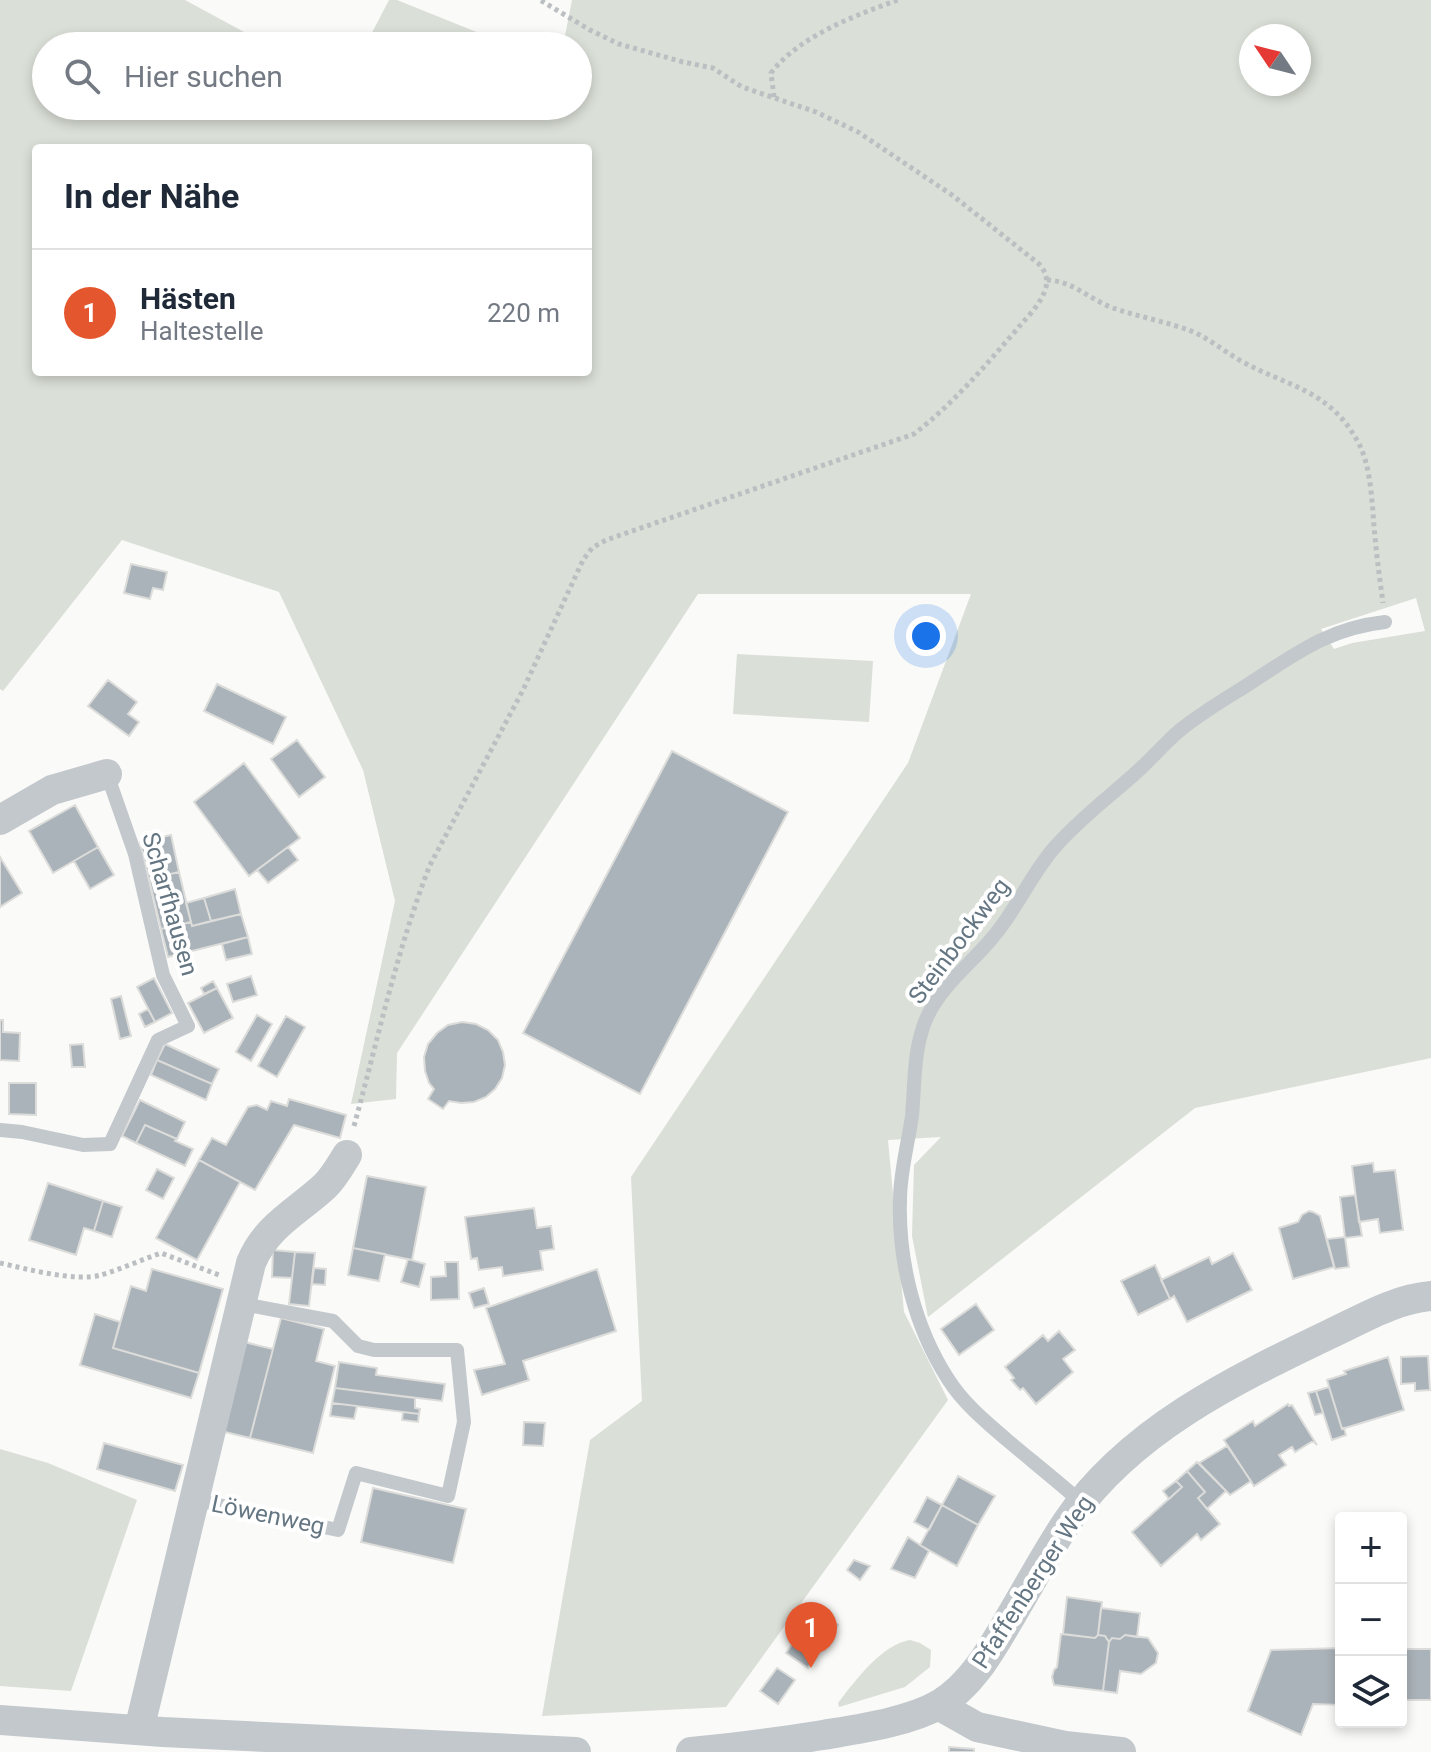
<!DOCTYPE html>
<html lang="de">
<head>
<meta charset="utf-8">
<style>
	body { margin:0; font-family:Roboto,sans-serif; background:#f2f2f3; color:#1f2937 }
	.controls { position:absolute; right:24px; bottom:24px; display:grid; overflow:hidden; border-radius:8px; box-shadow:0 4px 12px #0003 }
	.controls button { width:72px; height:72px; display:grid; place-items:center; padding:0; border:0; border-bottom:2px solid #e0e1e3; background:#fff; color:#1f2937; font:40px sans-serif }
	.compass { position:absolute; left:1239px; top:24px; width:72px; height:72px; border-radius:50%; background:#fff; box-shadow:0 4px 12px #0003; rotate:305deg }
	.you { position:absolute; left:926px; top:636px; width:28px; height:28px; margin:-20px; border:6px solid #fff; border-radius:50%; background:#1a73e8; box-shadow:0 0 0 12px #1a73e833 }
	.badge { display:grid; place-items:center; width:52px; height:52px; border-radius:50%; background:#e4572e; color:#fff; font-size:26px; font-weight:700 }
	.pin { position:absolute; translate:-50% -66px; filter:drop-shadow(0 2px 4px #0008) }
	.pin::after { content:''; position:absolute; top:42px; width:28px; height:24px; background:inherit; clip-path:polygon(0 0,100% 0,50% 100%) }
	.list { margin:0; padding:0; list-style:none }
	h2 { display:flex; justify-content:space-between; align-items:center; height:104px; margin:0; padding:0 32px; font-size:34px }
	h2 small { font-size:26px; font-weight:400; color:#747a83 }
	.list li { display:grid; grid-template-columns:52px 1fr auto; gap:24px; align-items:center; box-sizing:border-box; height:128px; padding:0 32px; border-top:2px solid #e0e1e3 }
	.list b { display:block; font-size:30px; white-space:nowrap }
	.list p { margin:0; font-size:26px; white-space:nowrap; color:#747a83 }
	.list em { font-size:26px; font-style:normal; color:#747a83 }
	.icon { flex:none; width:44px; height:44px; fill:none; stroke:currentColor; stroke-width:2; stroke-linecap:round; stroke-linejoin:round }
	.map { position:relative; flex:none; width:1431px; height:1752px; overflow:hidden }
	.search { position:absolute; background:#fff; box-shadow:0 4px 12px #0003; left:32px; top:32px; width:560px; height:88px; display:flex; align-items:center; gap:20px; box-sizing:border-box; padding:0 28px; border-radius:44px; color:#747a83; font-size:30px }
	.panel { position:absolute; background:#fff; box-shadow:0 4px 12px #0003; left:32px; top:144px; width:560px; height:232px; border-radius:8px }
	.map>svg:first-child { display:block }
</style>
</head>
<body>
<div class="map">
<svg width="1431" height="1752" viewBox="0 0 1431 1752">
	<rect width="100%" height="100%" fill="#fafaf8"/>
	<path fill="#dadfd7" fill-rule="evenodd" d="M0,0H185L270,46H46V106H578V46H563L572,0H1431V1058L1195,1108L928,1317L912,1236L914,1165L941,1137L888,1140L904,1312L948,1400L726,1707L542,1716L590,1440L642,1401L631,1177L908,763L971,594H698L397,1053L396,1099L351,1104L395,901L363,770L279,592L122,540L3,691L0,689ZM1251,36H1299V84H1251ZM36,148H588V372H36ZM1416,598L1425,631L1352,643L1334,649L1321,629Z
		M389,0H397L511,46H365Z
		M737,654L873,661L869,722L733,714Z
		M0,1449L48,1463L137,1500L71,1691L0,1686Z
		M910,1640L920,1643L931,1650L930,1667L905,1687L839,1707L838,1703C855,1681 882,1644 910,1640Z"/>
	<path fill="#aab3b9" stroke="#dcdcda" stroke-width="2" d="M131,564L167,572L163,590L153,588L150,599L124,593Z
		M108,680L137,702L128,714L139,722L129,736L88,706Z
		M217,684L286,717L273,744L204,711Z
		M297,740L325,777L299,797L271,759Z
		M672,751L788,812L640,1094L523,1033Z
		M244,763L300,838L249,876L194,802Z
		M75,805L98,847L53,873L29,831Z
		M171,835L179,872L149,879L140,842Z
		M98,847L114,875L90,889L74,861Z
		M288,847L298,860L268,883L257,870Z
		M0,857L22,893L0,907Z
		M179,872L191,922L161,929L149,879Z
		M235,889L241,914L211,921L204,898Z
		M204,898L211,921L192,926L186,903Z
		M241,914L248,937L168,957L161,929L191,922L192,926Z
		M248,937L252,954L226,960L222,944Z
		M251,976L257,995L233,1002L227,984Z
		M154,978L172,1013L155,1022L137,987Z
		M213,981L217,988L204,994L201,988Z
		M217,988L233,1018L204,1033L188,1003Z
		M121,996L131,1036L120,1039L111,999Z
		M148,1009L155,1022L145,1027L139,1014Z
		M257,1015L272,1024L251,1061L236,1052Z
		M286,1016L305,1027L277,1077L258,1066Z
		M0,1020H3V1032L20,1033L19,1061L0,1060Z
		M462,1022L476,1024L488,1030L498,1040L503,1052L505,1065L502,1078L495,1089L486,1097L474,1102L461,1103L449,1101L443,1109L428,1099L434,1089L429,1083L425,1071L424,1057L428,1044L437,1033L448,1025Z
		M83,1044L85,1067H72L70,1045Z
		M165,1044L219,1069L212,1084L157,1060Z
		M157,1060L212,1084L206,1100L151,1075Z
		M9,1083H36V1115L9,1114Z
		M289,1099L346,1115L340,1138L294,1125L255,1190L199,1160L212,1138L226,1145L248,1107L257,1105L267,1110L271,1101L287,1106Z
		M140,1100L185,1122L177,1139L145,1125L136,1143L122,1136Z
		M145,1125L177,1139L175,1141L193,1149L185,1166L136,1143Z
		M199,1160L240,1182L197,1260L156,1238Z
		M1373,1163L1374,1172L1395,1170L1403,1230L1380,1233L1378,1219L1359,1222L1352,1166Z
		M157,1169L174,1178L163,1199L146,1190Z
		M367,1176L426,1187L412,1260L353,1248Z
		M48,1183L103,1201L94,1231L84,1228L76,1255L29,1240Z
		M1355,1195L1362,1236L1345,1238L1340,1197Z
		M103,1201L122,1207L112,1237L94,1231Z
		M534,1208L537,1228L551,1226L554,1249L540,1251L543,1270L503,1276L502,1267L479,1270L477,1258L471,1259L465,1217Z
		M1309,1211L1313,1212L1320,1216L1334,1267L1293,1279L1279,1228L1298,1222L1302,1215Z
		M1345,1237L1349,1267L1335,1269L1327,1239Z
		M353,1248L385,1254L379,1281L348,1275Z
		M273,1250L295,1252L292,1278L272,1277Z
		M295,1252L315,1253L309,1306L289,1304Z
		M1233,1253L1252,1290L1187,1322L1174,1296L1170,1299L1161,1280L1203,1260L1209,1257L1212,1264Z
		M408,1259L425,1264L419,1287L401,1282Z
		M445,1262H458L459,1299L431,1300V1277L446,1276Z
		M1155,1265L1170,1299L1138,1315L1121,1281Z
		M314,1268L326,1269L325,1285L312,1284Z
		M152,1269L223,1289L199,1373L113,1348L131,1286L146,1291Z
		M597,1269L616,1331L523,1361L529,1380L482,1395L474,1370L505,1364L486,1308Z
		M484,1288L489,1304L474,1308L469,1293Z
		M976,1304L994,1330L959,1355L941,1329Z
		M95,1314L120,1322L113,1348L199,1373L191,1398L80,1365Z
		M281,1318L324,1329L316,1361L335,1366L313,1453L250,1438Z
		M1059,1331L1075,1350L1063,1359L1073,1372L1036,1404L1023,1388L1020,1390L1011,1380L1014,1378L1005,1367L1043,1335L1048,1341Z
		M244,1342L273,1349L250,1438L221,1431Z
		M1428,1356L1430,1390L1415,1391V1383L1401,1384V1357Z
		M1388,1357L1404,1410L1342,1429L1327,1380L1346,1374L1344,1371Z
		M339,1362L377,1368L376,1375L445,1384L442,1401L335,1388Z
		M1329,1387L1342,1429L1344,1428L1346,1435L1332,1440L1316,1391Z
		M335,1388L415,1398V1408L420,1409L419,1414L332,1403Z
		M1316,1391L1323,1413L1315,1415L1308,1393Z
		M332,1403L357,1406L354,1419L330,1416Z
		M1288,1404L1289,1406L1292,1405L1317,1445L1313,1441L1295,1452L1292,1447L1279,1455L1286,1465L1254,1486L1224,1440L1253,1421L1255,1426Z
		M403,1412L419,1414L418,1422L402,1420Z
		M524,1422L545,1423L543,1446L523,1445Z
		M104,1443L183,1465L175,1491L97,1469Z
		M1227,1446L1251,1481L1230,1495L1199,1463Z
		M1197,1462L1226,1491L1207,1509L1198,1498L1205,1492L1187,1471Z
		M1187,1471L1205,1492L1198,1498L1220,1524L1201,1540L1197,1534L1161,1566L1132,1532L1182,1487L1176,1481Z
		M958,1476L995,1496L978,1525L942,1505Z
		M1176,1481L1182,1487L1169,1499L1163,1491Z
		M373,1488L466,1509L453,1563L361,1542Z
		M927,1497L942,1505L929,1530L914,1522Z
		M942,1505L978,1525L957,1566L920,1545Z
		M908,1537L929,1551L915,1578L891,1569Z
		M854,1560L870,1566L860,1580L847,1570Z
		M1067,1597L1102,1602L1098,1635L1095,1638L1063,1634Z
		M1101,1608L1140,1613L1137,1637L1125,1635L1120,1639L1112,1638L1109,1642L1105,1636L1098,1635Z
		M816,1610L838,1625L808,1668L786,1653Z
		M1061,1634L1095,1638L1098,1635L1105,1636L1109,1642L1103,1691L1054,1685L1052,1677L1054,1670L1057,1667Z
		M1125,1635L1148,1638L1158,1653L1156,1663L1141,1674L1120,1671L1117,1693L1103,1691L1109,1642L1112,1638L1120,1639Z
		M1341,1648V1705L1313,1704L1301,1735L1248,1711L1271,1650Z
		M1401,1649H1431V1700H1401Z
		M777,1668L795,1680L778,1704L760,1691Z
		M949,1747L974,1749V1752H949Z"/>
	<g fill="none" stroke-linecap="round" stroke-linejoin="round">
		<path stroke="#bbbfc2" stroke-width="5" stroke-dasharray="4 4" stroke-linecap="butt" d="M774,97L771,73C799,36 856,15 898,0
			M1047,280C1073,281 1089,299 1113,308C1139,317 1168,322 1194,332C1211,340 1225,352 1241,361C1288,387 1329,389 1358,442C1372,467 1372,508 1375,537C1377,559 1380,581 1383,603
			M354,1126C378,1039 397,949 430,865L523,690L583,560L592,548L606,540L914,434C954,403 985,366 1018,328C1028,316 1042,303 1046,287C1048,278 1045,271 1039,264L952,195L858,132L816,112L742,87L713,68L683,62L619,44L590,30L540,0
			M0,1263C27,1269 75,1282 101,1275C121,1269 141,1260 161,1253L219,1275"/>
		<path stroke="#c3c8cc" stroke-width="14" d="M0,1130L22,1132L83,1145L110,1144L158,1040L188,1026L163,975L135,854L107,774
			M195,1500L338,1530L356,1473L448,1496L464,1422L457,1350H374L358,1346L333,1321L242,1304
			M1081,1502C1057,1481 1032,1461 1007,1440C986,1422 963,1403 948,1379C915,1328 898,1261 900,1200C900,1172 908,1144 912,1116C915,1083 913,1046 928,1015C943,984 972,963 993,937C1017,909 1031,874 1055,847C1080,818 1112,795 1140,769C1153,757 1165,743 1179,731C1201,713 1225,699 1249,684C1295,654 1329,628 1385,622"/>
		<path stroke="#c3c8cc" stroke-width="30" d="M0,820L52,790L107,774
			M938,1705L977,1727L1065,1746L1121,1752
			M0,1720L163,1732L576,1752
			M139,1730L251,1263C266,1226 297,1212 325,1186C334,1177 340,1166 347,1155
			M691,1752C736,1748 779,1742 823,1735C858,1729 909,1722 940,1704C973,1684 992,1648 1011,1616C1030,1584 1047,1552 1067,1522C1128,1431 1234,1380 1330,1334C1362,1319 1395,1299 1431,1296"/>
	</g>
	<g text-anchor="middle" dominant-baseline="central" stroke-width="8" stroke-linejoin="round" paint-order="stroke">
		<g font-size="24" fill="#657683" stroke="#fff">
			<text transform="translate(170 904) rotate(74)">Scharfhausen</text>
			<text transform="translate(959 941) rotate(-53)">Steinbockweg</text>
			<text transform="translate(268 1515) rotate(12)">Löwenweg</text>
			<text transform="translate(1033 1582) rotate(-57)">Pfaffenberger Weg</text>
		</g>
	</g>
</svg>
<div class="controls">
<button>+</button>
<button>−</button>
<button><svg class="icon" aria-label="layers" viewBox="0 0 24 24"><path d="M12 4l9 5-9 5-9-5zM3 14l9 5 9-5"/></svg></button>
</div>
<svg class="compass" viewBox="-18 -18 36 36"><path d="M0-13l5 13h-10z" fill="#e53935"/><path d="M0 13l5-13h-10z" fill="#747a83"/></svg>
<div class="you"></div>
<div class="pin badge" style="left:811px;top:1668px">1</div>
<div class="search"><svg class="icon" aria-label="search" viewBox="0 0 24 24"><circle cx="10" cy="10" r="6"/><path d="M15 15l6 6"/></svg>Hier suchen</div>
<section class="panel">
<h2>In der Nähe<small></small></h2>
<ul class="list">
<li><span class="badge">1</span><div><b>Hästen</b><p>Haltestelle</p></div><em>220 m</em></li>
</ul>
</section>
</div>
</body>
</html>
